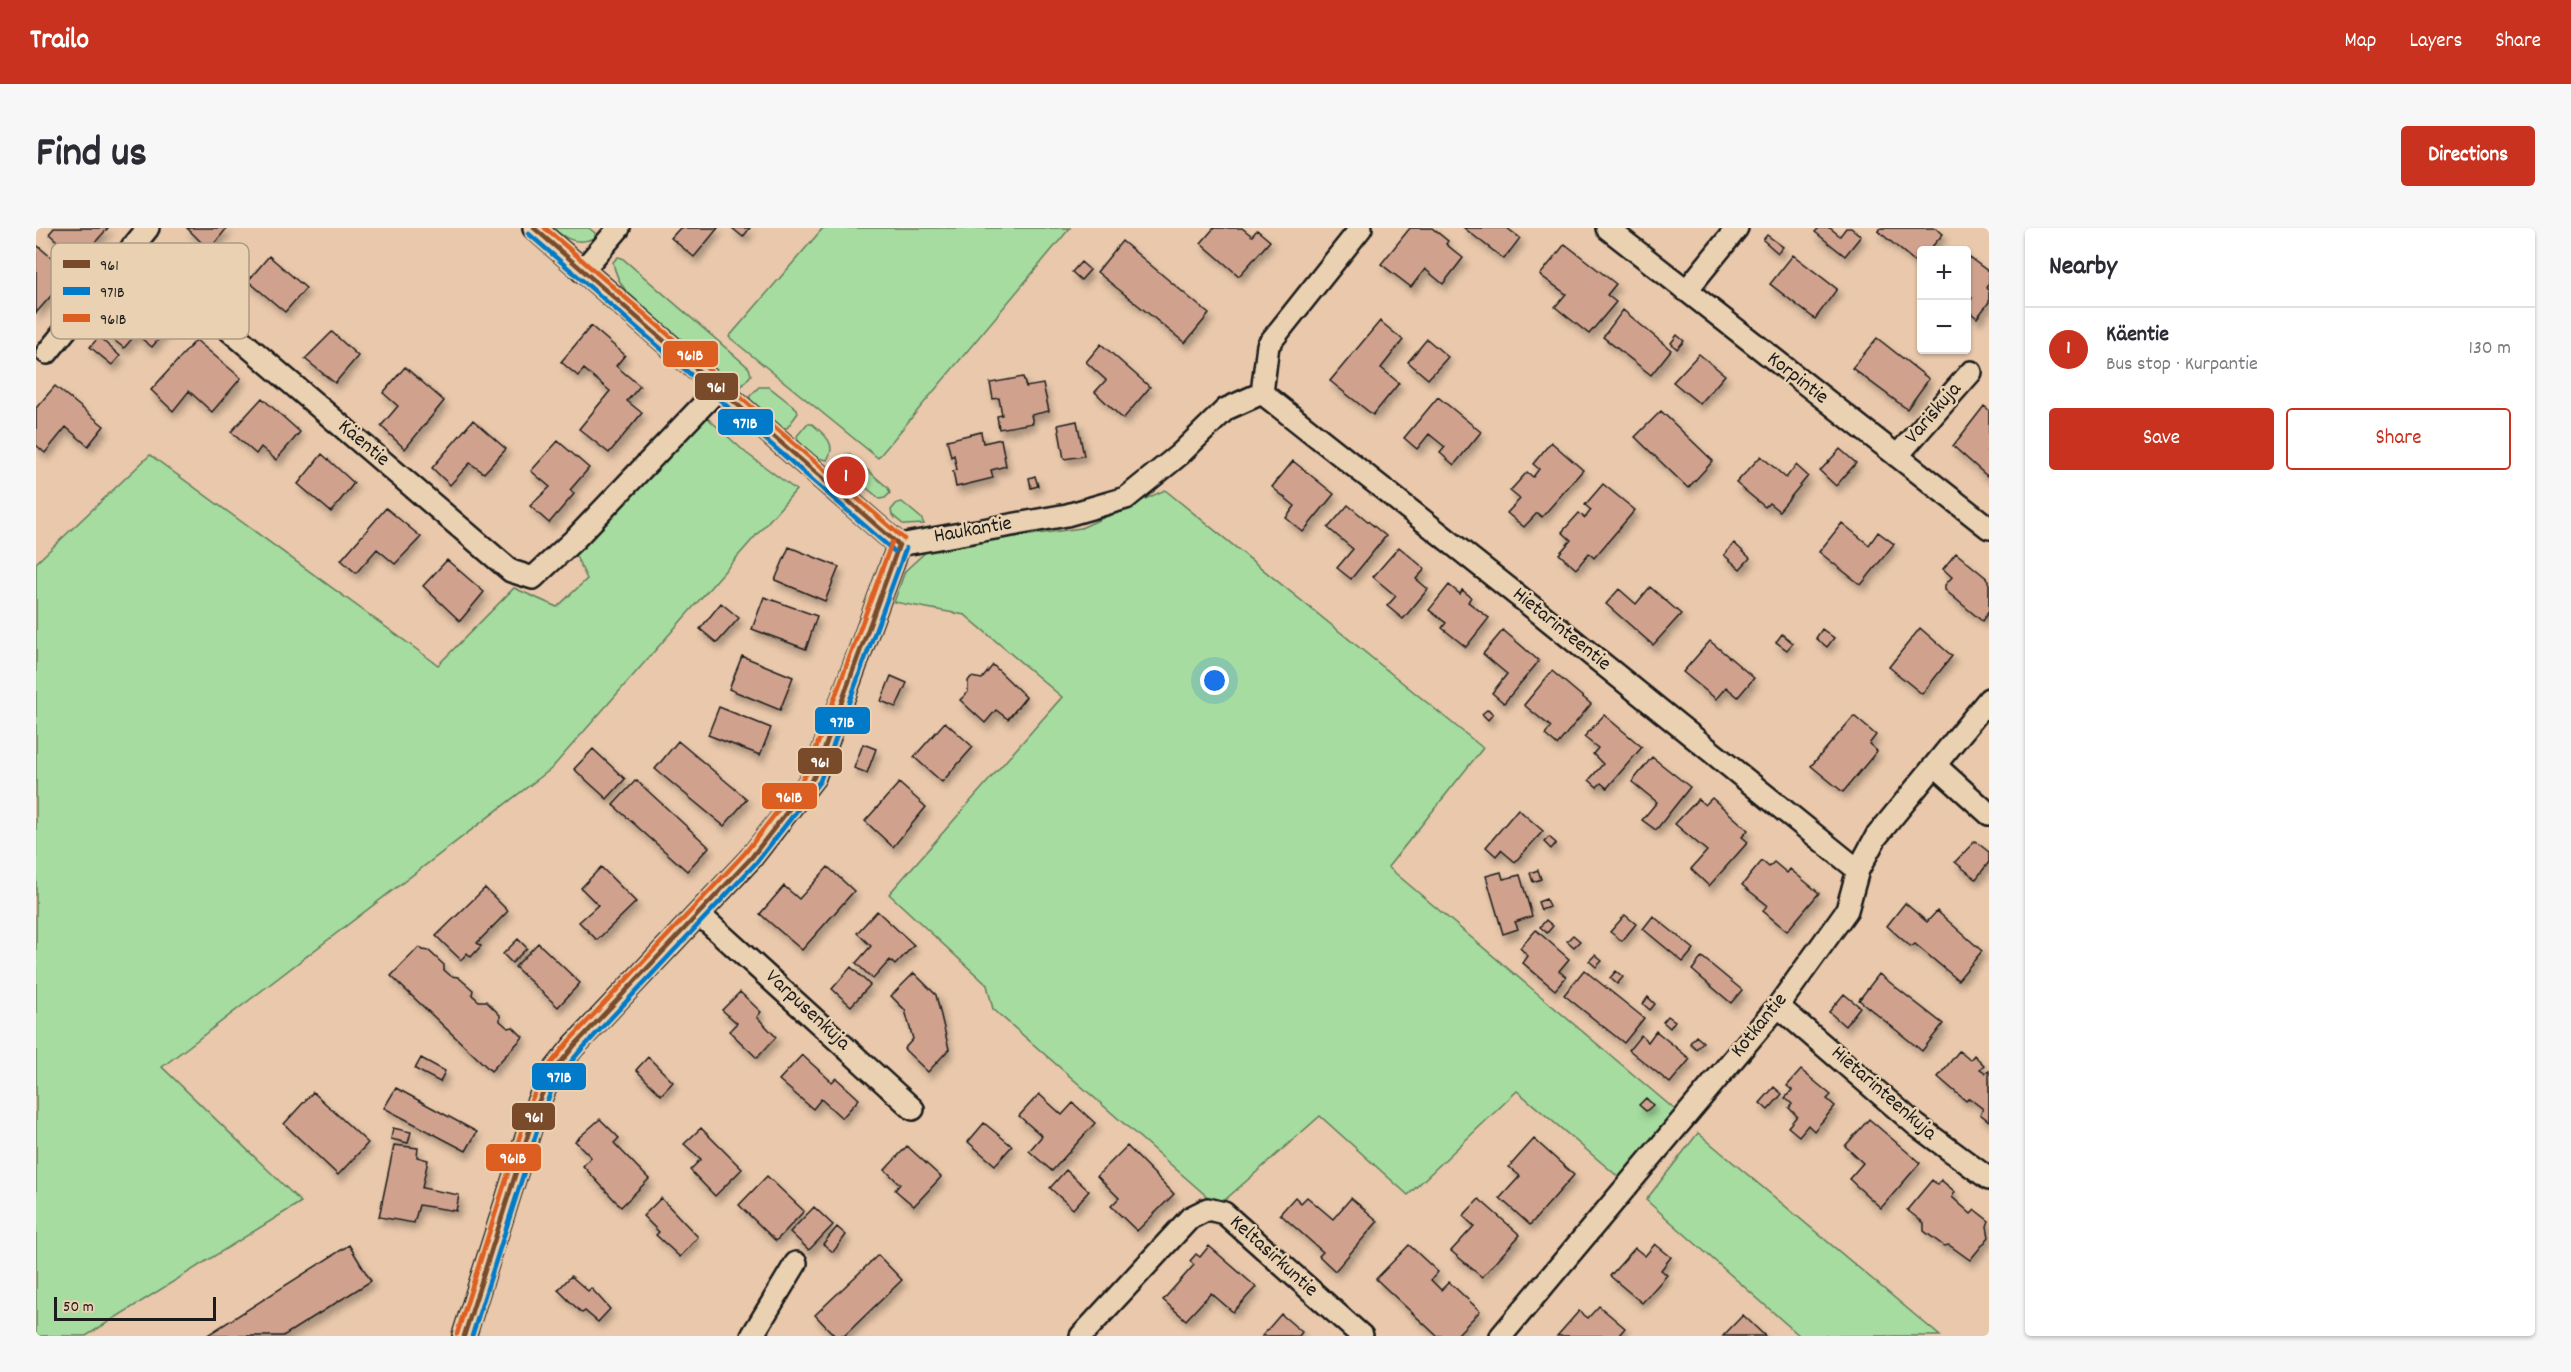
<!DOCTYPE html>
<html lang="en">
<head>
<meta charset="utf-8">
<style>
	body { margin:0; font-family:Dekko,sans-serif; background:#f7f7f7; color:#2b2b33 }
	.controls { position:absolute; right:18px; top:18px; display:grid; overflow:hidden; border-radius:6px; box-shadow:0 2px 4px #0004 }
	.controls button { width:54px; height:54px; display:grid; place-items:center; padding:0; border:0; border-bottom:2px solid #e1e1e2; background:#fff; color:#2b2b33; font:30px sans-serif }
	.scale { position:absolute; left:18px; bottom:15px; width:162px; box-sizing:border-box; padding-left:6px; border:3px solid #1c1c1c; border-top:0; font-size:16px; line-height:21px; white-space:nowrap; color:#1c1c1c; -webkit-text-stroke:4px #e9d1b1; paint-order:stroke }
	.you { position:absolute; left:1179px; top:453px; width:21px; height:21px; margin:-15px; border:4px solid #fff; border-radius:50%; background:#1a73e8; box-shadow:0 0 0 9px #1a73e833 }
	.badge { display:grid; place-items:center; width:39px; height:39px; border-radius:50%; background:#c8321e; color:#fff; font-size:20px; font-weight:700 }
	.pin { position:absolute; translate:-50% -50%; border:3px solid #fff; box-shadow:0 2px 6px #0006 }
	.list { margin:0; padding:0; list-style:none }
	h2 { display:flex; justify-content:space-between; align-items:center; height:78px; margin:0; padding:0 24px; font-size:26px }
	h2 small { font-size:20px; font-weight:400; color:#7c7c81 }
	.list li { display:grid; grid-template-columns:39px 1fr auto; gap:18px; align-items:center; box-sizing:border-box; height:84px; padding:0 24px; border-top:2px solid #e1e1e2 }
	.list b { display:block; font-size:22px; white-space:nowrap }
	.list p { margin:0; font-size:20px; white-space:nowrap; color:#7c7c81 }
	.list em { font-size:20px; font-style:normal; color:#7c7c81 }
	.actions { display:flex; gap:12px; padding:18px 24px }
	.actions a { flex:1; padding:14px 0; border:2px solid #c8321e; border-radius:6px; text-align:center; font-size:21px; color:#c8321e }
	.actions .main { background:#c8321e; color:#fff }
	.map { position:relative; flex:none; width:1953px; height:1108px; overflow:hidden; border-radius:6px }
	header { display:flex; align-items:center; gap:36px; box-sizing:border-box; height:84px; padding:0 30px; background:#c8321e; color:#fff }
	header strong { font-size:28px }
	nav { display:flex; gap:33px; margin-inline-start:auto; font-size:21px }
	.intro { display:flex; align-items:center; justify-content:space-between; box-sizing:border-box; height:144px; padding:0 36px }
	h1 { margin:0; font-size:42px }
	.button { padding:15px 27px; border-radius:6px; background:#c8321e; color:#fff; font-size:21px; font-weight:700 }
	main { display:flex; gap:36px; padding:0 36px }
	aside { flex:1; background:#fff; border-radius:6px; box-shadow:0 2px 4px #0004 }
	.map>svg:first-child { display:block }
</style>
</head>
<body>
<header>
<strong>Trailo</strong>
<nav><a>Map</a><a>Layers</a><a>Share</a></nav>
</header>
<div class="intro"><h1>Find us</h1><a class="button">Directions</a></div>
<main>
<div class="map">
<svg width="1953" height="1108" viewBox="0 0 1953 1108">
	<defs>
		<filter id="shadow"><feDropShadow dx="3.5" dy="6" stdDeviation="3" flood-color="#0004"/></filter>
	</defs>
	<rect width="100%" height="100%" fill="#e9c8ab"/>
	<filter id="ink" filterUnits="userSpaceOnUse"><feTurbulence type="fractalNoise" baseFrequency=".0167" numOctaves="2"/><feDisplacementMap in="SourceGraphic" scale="12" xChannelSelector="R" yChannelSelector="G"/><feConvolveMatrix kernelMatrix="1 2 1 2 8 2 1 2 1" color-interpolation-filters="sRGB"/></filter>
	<g filter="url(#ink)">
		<path fill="#a6dc9f" stroke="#617c5e" stroke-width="1.5" d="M517,0H553L559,5V10C542,17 530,12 517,0Z
			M787,0H1034L842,230L693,109Z
			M582,29L586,30L713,140L715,147L704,160L696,157L590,63C583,54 579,45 577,34Z
			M723,159H733L761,181L762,185L751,200L744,199L714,175V168Z
			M666,185L710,225L760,262L515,541L126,839L265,974L50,1108H0V335L114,227L402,437L478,360L521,379L551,351L537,322Z
			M771,196H776C788,206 802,216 791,232C779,230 763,222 761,208Z
			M810,226H813L852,260L854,265L849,270L844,271L809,242L806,229Z
			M1129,262L1447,520L1352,639L1644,886L1586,952L1481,863L1372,967L1284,888L1182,978L957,781L951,757L853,666L1026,469L929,387L858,374L869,343L893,321L1045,300Z
			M866,274L885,290L888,296L868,297L856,287L855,282L861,275Z
			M1662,905L1904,1108H1764L1610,972Z"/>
		<path fill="#d0a28e" stroke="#1c1c1c" stroke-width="1.5" filter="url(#shadow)" d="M18,0H72L43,32L13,6Z
			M151,0H191L173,22Z
			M644,0H682L658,29L635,10Z
			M696,0H714L707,9Z
			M1178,0H1206L1216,8L1221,2L1234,13L1203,48L1165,15Z
			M1374,0H1396L1412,13L1410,16L1427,30L1407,56L1389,41L1375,59L1345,36Z
			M1428,0H1471L1484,10L1468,31Z
			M1783,0H1794L1804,8L1810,0H1815L1825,8L1809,28L1779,4Z
			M1845,0H1900L1907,6L1893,22H1886V32L1882,36L1842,3Z
			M1731,7L1747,19L1742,25L1727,12Z
			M1086,13L1173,86L1149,115L1061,44Z
			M1529,16L1580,56L1571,67L1580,74L1553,106L1519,79L1530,66L1504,47Z
			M2,18L34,46L0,85V20Z
			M1757,27L1801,61L1779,91L1734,56Z
			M1930,27L1953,44V55L1950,60L1953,63V74L1941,90L1930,81L1936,70L1930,66Z
			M233,28L270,60L249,84L212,53Z
			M1045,34L1054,42L1045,52L1036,44Z
			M98,63L136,95L116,119L100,106L88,120L65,102Z
			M1587,82L1635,122L1615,147L1567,109Z
			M1344,93L1367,112L1345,140L1363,155L1337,187L1294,153Z
			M555,98L589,127L580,138L604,158L591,173L606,185L573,225L543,201L574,163L548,141L542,148L525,134Z
			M296,104L322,128L299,155L269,131Z
			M1641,107L1648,113L1641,121L1635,115Z
			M63,109L84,128L76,137L54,119Z
			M1841,110L1893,151L1871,181L1816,140Z
			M1391,111L1412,129L1392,151L1372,134Z
			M160,112L205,150L176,184L153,163L137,183L115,162Z
			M1065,116L1114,159L1087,191L1059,164L1070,152L1050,134Z
			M1663,126L1689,147L1664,176L1637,154Z
			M369,139L408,173L369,221L345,198L362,178L347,165Z
			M987,149L990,159L1007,156L1013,183L995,187L997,195L963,201L961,188L966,187L963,170L957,171L954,155Z
			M19,158L68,198L52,218L30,199L9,225L0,217V180Z
			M1402,169L1445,204L1418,237L1404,225L1409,219L1393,206L1381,221L1368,210Z
			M226,170L264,204L240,232L225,219L220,226L195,204Z
			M1948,178L1953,182V221L1951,223L1953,225V246L1951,248L1917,218Z
			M1625,183L1677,233L1652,260L1599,209Z
			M437,192L470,221L448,245L434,235L414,257L396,240Z
			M1041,193L1048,228L1028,231L1022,197Z
			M945,204L947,215L965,211L970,238L955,242L957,250L920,259L917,243L921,242L918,227L915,229L911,212Z
			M522,213L553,240L534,262L538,266L513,295L494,278L514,259L495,243Z
			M1515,214L1547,242L1506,289L1501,285L1488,299L1471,285L1484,271L1474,263L1491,244L1497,249L1503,241L1497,236Z
			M1804,221L1820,235L1800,258L1784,243Z
			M286,226L318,255L295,284L262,256Z
			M1725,228L1750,250L1760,237L1772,248L1743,283L1733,275L1729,279L1700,255Z
			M1257,233L1298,266L1267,304L1250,290L1259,278L1236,259Z
			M999,248L1002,258L995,260L993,250Z
			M1567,256L1599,282L1558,330L1553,325L1540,341L1523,326L1535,312L1526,304L1543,285L1549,290L1555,282L1549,277Z
			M1312,277L1350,308L1315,351L1301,340L1317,321L1292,300Z
			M350,280L385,309L359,336L341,321L320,345L305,332Z
			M1806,295L1833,317L1842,304L1858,316L1825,357L1783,324Z
			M1698,315L1714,330L1704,341L1688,327Z
			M753,319L803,339L789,373L739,352Z
			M1363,319L1389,341L1380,351L1392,361L1367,391L1351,378L1360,368L1337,349Z
			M1920,325L1953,352V383L1946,393L1909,362V357L1916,349L1907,341Z
			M411,332L448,364L424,393L387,358Z
			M1413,357L1424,366L1426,362L1435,369L1432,374L1453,390L1430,419L1406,400L1410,395L1393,382Z
			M1614,359L1645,386L1617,417L1570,376L1583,361L1600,376Z
			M728,369L781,388L770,421L716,401Z
			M685,375L703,390L681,415L664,401Z
			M1884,400L1916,428L1886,466L1853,439Z
			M1786,401L1798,410L1791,419L1780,410Z
			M1467,402L1503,433L1468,475L1456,465L1471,446L1447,426Z
			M1746,406L1757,415L1751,422L1740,414Z
			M1674,413L1718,450L1702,469L1690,459L1680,471L1647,444Z
			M706,428L757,449L744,482L693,461Z
			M957,437L990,469L972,491L960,482L949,495L924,472L932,464V453L935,449L946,451Z
			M1516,443L1555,476L1521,517L1509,507L1515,499L1488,477Z
			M855,448L871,455L860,479L845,473Z
			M683,479L735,500L724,527L672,507Z
			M1452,481L1457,486L1452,492L1446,486Z
			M1568,487L1606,519L1571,560L1565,555L1561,559L1553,552L1567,536L1557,526L1562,520L1548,509Z
			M1818,488L1840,507L1833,516L1841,523L1807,564L1775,538Z
			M909,494L937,519L906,554L878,529Z
			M642,513L711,571L688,598L619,541Z
			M827,516L840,521L831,545L818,540Z
			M557,521L589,551L571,571L538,541Z
			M1616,529L1654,559L1620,602L1606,592L1621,574L1596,554Z
			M600,552L673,619L651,643L577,577Z
			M863,555L890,579L857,619L829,593Z
			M1676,570L1712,602L1706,609L1712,614L1673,658L1655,641L1671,623L1639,596L1662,571L1669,577Z
			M1482,581L1507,603L1479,634L1465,622L1460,628L1450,619Z
			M1513,609L1520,615L1515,621L1508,614Z
			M1939,613L1953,624V634L1940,651L1919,634Z
			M1726,633L1733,639L1738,634L1751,645L1754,641L1783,665L1751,703L1727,683L1731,677L1706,657Z
			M565,639L600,674L561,712L543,694L562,677L545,660Z
			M792,639L818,663L766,722L724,686L748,658L763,671Z
			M1502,642L1505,651L1497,654L1494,645Z
			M1465,644L1467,651L1484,647L1496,688L1479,694L1482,701L1467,706L1450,648Z
			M449,660L472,683L441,715L445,718L435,729L431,725L425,732L400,708Z
			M1510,671L1513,679L1505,682L1502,674Z
			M1869,675L1891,694L1901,683L1946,723L1922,752L1879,716L1875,719L1851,698Z
			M841,683L878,717L859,737L854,732L837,751L820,735L835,718L821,705Z
			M1589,687L1600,696L1586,713L1574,704Z
			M1617,688L1658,721L1647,734L1607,701Z
			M1510,692L1517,698L1511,705L1504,699Z
			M1500,702L1533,731L1523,743L1530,749L1519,762L1487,735L1492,728L1484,720Z
			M1537,707L1544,713L1538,719L1531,713Z
			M482,711L491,720L476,735L467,726Z
			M502,715L544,755L522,779L479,739Z
			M383,719L387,722L393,723L408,737V742L415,748L422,749L437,762L436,767L443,773H450L464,787V793L472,800L477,799L487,809L455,843L355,748Z
			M1559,727L1566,733L1560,739L1553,733Z
			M1666,729L1706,762L1695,775L1656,742Z
			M815,739L834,757L815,778L796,761Z
			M1548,742L1608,790L1588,815L1528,767Z
			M1580,743L1587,749L1581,756L1574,750Z
			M878,745L900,767L913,821L892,844L868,821L877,811L869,782L855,768Z
			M1843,746L1907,796L1886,823L1823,772Z
			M704,764L725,784L721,789L740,809L721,830L693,803L701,795L686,782Z
			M1808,766L1824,779L1809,798L1793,784Z
			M1612,769L1619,776L1614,782L1607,776Z
			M1632,788L1639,793L1634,800L1627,794Z
			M1620,803L1654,831L1634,855L1593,822L1605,807L1612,814Z
			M1660,808L1667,814L1660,821L1654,815Z
			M1923,823L1934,832L1938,827L1948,837L1944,841L1950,845L1953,843V893L1944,886L1947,881L1933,870L1930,873L1902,849Z
			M766,827L796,854L800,850L823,871L806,890L785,871L777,881L743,852Z
			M612,829L637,854L625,867L600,842Z
			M385,830L409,843L404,854L379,841Z
			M1765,842L1795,867L1791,871L1799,878L1778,903L1772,897L1763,908L1752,899L1761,888L1753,880L1756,876L1749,870L1756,862L1751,858Z
			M1738,859L1746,866L1732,882L1724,875Z
			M360,860L441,904L430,923L348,880Z
			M277,864L332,915L302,947L248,896Z
			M1003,866L1026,887L1037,875L1059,895L1016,943L993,923L1006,908L983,888Z
			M1610,870L1617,877L1610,883L1603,877Z
			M564,891L583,910L578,915L613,951L585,979L547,938L555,929L539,913Z
			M1833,891L1884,935L1845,980L1813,951L1827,935L1809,918Z
			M948,895L976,918L959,937L932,914Z
			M357,900L375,904L372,915L355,911Z
			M665,900L706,941L679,968L654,942L665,931L648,916Z
			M1498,911L1538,947L1494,997L1464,970L1484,948L1473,939Z
			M358,917L382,920L381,929L392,932L386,960L423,967L420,983L383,977L378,995L343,989Z
			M871,918L905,949L878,978L859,962L864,956L849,942Z
			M1091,918L1138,966L1101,1003L1075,978L1083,970L1061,948Z
			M1030,942L1053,963L1037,981L1014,960Z
			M731,948L768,983L740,1013L703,977Z
			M1896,952L1902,957L1905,952L1919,964L1916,969L1935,986L1939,982L1953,993L1951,998L1953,1009L1934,1032L1913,1017L1908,1018L1888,1003V995L1871,982Z
			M1259,969L1265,975L1271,969L1297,991L1315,970L1342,993L1299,1043L1283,1028L1287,1024L1244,986Z
			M625,970L662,1009L644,1029L620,1007L623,1004L607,988Z
			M1443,971L1484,1007L1446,1049L1415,1023L1438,998L1427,988Z
			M778,979L797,997L773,1022L754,1004Z
			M801,999L810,1007L797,1024L787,1016Z
			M1619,1016L1635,1029L1625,1042L1631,1047L1606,1075L1574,1048L1599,1020L1609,1028Z
			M313,1017L335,1053L247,1108H170Z
			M1373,1017L1402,1044L1395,1052L1405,1062L1413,1054L1444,1083L1420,1108H1401L1340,1051Z
			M1173,1018L1220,1059L1197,1084L1175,1065L1150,1092L1127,1072L1158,1037L1154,1033L1160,1026L1164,1029Z
			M842,1027L866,1052L808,1108H799L779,1087Z
			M535,1048L552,1063L555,1060L574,1081L562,1094L549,1083L546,1085L522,1062Z
			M1563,1078L1589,1100L1582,1108H1521L1543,1083L1552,1090Z
			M1245,1086L1266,1104L1263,1108H1226Z
			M1707,1087L1729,1108H1687Z"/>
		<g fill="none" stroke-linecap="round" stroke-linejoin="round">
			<g stroke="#1c1c1c" stroke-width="26">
				<path id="minor" d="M498,0L863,317
					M1571,0L1953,300
					M96,19L475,343L497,350L540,310L682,161
					M546,43L583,0
					M1650,63L1701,0
					M11,125L112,0
					M1226,165L1490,374L1822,642
					M1861,228L1935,144
					M863,317L1031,287L1090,270L1143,227L1190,181L1226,165L1232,117L1325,0
					M1900,538L1953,586
					M664,687L877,881
					M1742,778L1880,897L1953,951
					M428,1108L502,875L514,848L538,818L715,630L778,549L863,317
					M716,1108L760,1035
					M1045,1108L1154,990L1172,981L1188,985L1326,1108
					M1465,1108L1742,778L1811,682L1822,642L1840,609L1953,471"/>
			</g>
			<use href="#minor" stroke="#e9d1b1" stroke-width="21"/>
			<g stroke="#e9d1b1" stroke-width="9">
				<path id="bus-1" d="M498,0L863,317
					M428,1108L502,875L514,848L538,818L715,630L778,549L863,317"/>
			</g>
			<g stroke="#e9d1b1" stroke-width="9">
				<path id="bus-2" d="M493,6L858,323
					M436,1108L509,878L520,852L544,823L720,635L784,553L870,320"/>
			</g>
			<g stroke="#e9d1b1" stroke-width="9">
				<path id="bus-3" d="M509,0L868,311
					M421,1106L495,873L508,844L533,813L709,625L771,545L856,314"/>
			</g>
			<use href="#bus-1" stroke="#7a4b2a" stroke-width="4.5"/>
			<use href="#bus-2" stroke="#007ac9" stroke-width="4.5"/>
			<use href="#bus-3" stroke="#dd5e21" stroke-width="4.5"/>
		</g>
	</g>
	<g text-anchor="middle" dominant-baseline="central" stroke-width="5" stroke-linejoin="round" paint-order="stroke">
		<g font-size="21" fill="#1c1c1c" stroke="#e9d1b1">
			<text transform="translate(1761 151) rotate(38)">Korpintie</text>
			<text transform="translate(1898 186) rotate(-49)">Variskuja</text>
			<text transform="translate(327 216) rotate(40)">Käentie</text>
			<text transform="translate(937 303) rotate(-10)">Haukantie</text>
			<text transform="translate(1525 402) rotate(39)">Hietarinteentie</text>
			<text transform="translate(771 783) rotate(43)">Varpusenkuja</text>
			<text transform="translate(1724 798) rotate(-51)">Kotkantie</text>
			<text transform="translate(1847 866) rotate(41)">Hietarinteenkuja</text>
			<text transform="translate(1237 1029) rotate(42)">Keltasirkuntie</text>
		</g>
	</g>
	<rect x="15" y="15" width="198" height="96" rx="9" fill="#e9d1b1" stroke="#ac9b84" stroke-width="1.5"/>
	<rect x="27" y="32" width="27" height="8" fill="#7a4b2a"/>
	<rect x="27" y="59" width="27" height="8" fill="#007ac9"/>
	<rect x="27" y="86" width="27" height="8" fill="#dd5e21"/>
	<g font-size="16" fill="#1c1c1c">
		<text x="64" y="42">961</text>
		<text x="64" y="69">971B</text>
		<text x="64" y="96">961B</text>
	</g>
	<g stroke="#e9d1b1" stroke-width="2">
		<rect x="626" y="112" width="57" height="28" rx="6" fill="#dd5e21"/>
		<rect x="658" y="144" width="45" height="29" rx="6" fill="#7a4b2a"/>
		<rect x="681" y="180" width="57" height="28" rx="6" fill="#007ac9"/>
		<rect x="778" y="478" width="57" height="29" rx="6" fill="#007ac9"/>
		<rect x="761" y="519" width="46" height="28" rx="6" fill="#7a4b2a"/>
		<rect x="725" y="554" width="57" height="28" rx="6" fill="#dd5e21"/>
		<rect x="495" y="834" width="56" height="29" rx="6" fill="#007ac9"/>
		<rect x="475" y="874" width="45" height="29" rx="6" fill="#7a4b2a"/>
		<rect x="449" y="915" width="57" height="29" rx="6" fill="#dd5e21"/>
	</g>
	<g font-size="16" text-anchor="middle" font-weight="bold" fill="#fff">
		<text x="654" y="132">961B</text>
		<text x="680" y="164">961</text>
		<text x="709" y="200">971B</text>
		<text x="806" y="499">971B</text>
		<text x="784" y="539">961</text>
		<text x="753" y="574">961B</text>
		<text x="523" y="854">971B</text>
		<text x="498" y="894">961</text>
		<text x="477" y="935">961B</text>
	</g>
</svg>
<div class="controls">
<button>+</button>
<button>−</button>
</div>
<div class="scale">50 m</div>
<div class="you"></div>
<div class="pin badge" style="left:810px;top:248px">1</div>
</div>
<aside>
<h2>Nearby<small></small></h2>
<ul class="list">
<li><span class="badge">1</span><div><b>Käentie</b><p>Bus stop · Kurpantie</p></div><em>130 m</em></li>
</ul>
<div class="actions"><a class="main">Save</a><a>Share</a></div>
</aside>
</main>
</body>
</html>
